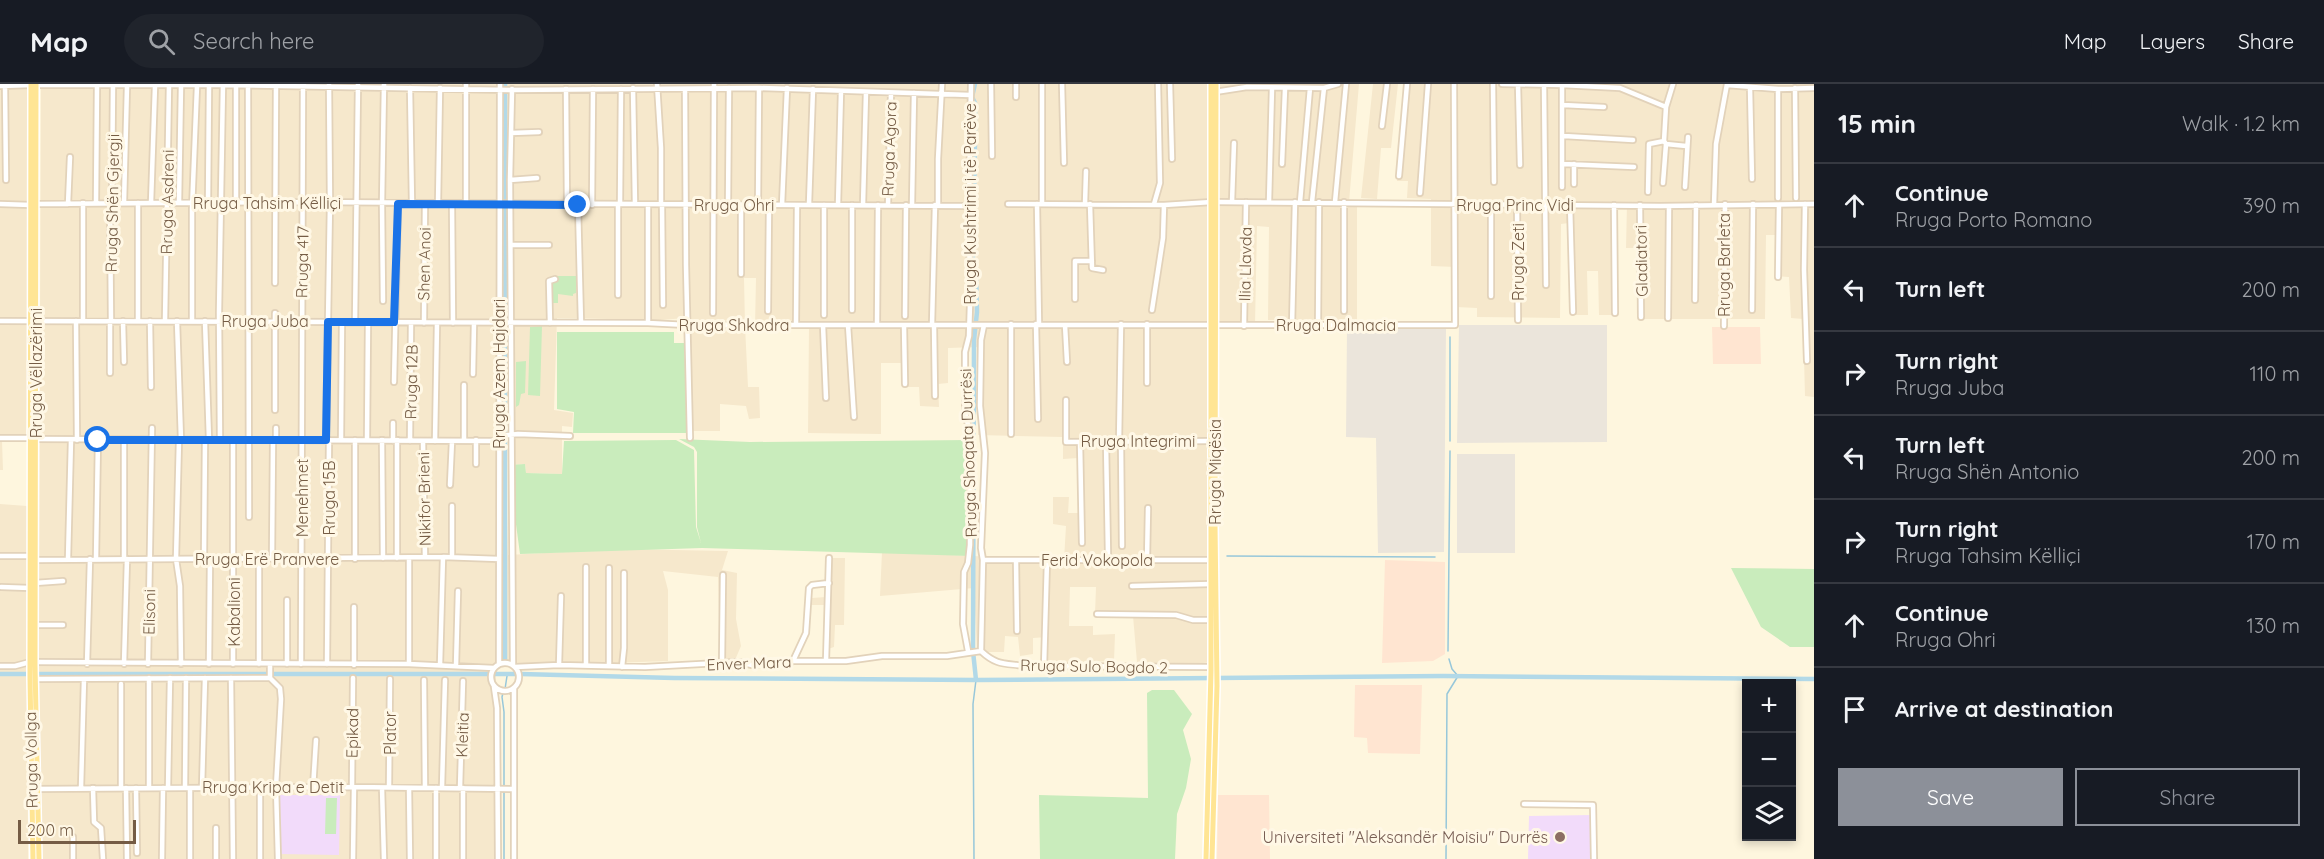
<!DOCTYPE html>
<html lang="en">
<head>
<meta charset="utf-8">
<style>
	body { margin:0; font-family:Quicksand,sans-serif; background:#20242c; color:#f1f3f6 }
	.controls { position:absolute; right:18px; bottom:18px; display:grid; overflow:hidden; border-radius:0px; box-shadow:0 3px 9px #0003 }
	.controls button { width:54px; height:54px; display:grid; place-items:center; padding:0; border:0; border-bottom:2px solid #363941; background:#171b24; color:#f1f3f6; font:30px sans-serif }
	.scale { position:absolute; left:18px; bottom:15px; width:118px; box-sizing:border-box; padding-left:6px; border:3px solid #755c45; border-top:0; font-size:16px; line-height:21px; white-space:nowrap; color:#755c45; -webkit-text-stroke:4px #fff8e6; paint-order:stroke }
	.stop { position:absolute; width:18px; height:18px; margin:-14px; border:4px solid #1a73e8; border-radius:50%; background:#fff }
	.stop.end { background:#1a73e8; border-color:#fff; box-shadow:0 2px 6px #0008 }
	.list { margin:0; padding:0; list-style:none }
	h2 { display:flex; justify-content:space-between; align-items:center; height:78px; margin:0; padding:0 24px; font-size:26px }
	h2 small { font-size:20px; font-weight:400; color:#9ea1a6 }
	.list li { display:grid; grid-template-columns:39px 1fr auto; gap:18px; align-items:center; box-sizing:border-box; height:84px; padding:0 24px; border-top:2px solid #363941 }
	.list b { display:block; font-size:22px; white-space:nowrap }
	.list p { margin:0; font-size:20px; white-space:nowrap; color:#9ea1a6 }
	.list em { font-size:20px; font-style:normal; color:#9ea1a6 }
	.actions { display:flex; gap:12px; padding:18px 24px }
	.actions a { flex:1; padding:14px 0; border:2px solid #8c9099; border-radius:0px; text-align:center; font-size:21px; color:#8c9099 }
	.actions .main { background:#8c9099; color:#fff }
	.icon { flex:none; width:33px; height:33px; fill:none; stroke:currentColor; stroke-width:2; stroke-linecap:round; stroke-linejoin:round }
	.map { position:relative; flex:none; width:1814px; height:775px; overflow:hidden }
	header { display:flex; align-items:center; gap:36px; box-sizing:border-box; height:84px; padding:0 30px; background:#171b24; border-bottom:2px solid #363941 }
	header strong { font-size:28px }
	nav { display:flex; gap:33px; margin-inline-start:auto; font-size:21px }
	.search { width:420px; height:54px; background:#20242c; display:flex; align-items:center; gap:15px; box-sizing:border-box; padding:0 21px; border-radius:33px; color:#9ea1a6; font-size:22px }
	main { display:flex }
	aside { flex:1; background:#171b24 }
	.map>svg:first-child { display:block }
</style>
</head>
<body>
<header>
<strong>Map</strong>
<div class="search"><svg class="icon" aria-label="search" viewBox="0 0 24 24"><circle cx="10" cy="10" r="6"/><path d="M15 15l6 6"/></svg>Search here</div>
<nav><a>Map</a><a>Layers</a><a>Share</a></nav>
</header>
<main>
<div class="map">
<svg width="1814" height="775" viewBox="0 0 1814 775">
	<rect width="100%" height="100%" fill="#fef6de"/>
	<path fill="#f6e8cc" d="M0,0H27L29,238L26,357H2L3,386H0Z
		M41,0H503L502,235L508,471L618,465L728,467L722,486L737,489L736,535L741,562L735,576H720L718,493L663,487L668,506V577L496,583L495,775H41L38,710Z
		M506,0H1359L1349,118L1357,119V236H1268L1269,143L1257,142L1255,241H1219L1215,578L1177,581L1137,578L1133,532L1095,530L1096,503H1070L1069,542H1093V551L1115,550L1114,577L1047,579V553L1033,554V570L1020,572L1018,553L1005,552L1004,568H977L974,504L880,512L882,468L1064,476L1066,442L1053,440V413H1069L1068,429H1078V374L1063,375V353L978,351V263L948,264V299L938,300L939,323L920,322L919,303H905V279H881V350L808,349L809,243L755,242L756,194H744L745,242L748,303H759L760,334L749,335L746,322L720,320V347H690L686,234L660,236L557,234L554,326L573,329L572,343L562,342V390L526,389L525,380L508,381Z
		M1373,0H1398L1391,64H1381L1377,115L1361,114Z
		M1405,0H1814V313L1805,312L1803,235L1791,234L1789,193L1776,192L1775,151H1766L1765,235H1638L1639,164H1626L1627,120L1615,121L1613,231H1599L1598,187H1587L1588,231H1572L1569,139L1561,140L1560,234L1477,233V224L1456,223V183L1431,182V115L1407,114L1408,97H1397Z
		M0,420L27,422L28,775H0Z
		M825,474H845L844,541H835L834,563L828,565L826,521H811L812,514L826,513Z"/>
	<path fill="#ffe5d1" d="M1712,243H1760L1761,280H1713Z
		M1385,476L1445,478V570L1433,577L1382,579Z
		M1355,601H1422L1420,670L1368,669L1367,654L1354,653Z
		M1218,711H1269L1270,775H1217Z"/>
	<path fill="#ebe5db" d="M1459,241H1607V358L1457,359Z
		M1446,244L1444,468L1378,469L1376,354L1346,353L1347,245Z
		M1457,370H1515V469H1457Z"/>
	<path fill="#f2dbfa" d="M280,711H340L339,771L280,770Z
		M1592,731L1591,775H1528L1529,732Z"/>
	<path fill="#c9ecbc" d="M556,192H576V209L573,210V212L558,210V219H552V198Z
		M542,242L540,312L528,311L530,243Z
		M557,248H674V259H684L689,349H573L574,328L557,325Z
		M526,277L525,309L521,310L519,321L516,323V278Z
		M679,355L750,358L969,356L970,472L702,464L520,470L508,381L525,380L526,389L562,390L564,357L676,356L694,366L696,443L701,459L697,443V368L694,363Z
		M1731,484L1814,485V563H1790L1761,543Z
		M1152,606H1174L1192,630L1183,646L1191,675L1186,704L1177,730L1175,775H1040L1039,711L1148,714L1147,609Z
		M326,714H337L336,750H325Z"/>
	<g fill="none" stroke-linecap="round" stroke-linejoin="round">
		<path stroke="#97c7da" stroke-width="1.5" d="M1450,357V253
			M1227,472L1435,473
			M1448,567L1450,367
			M505,605L507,592L510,589
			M503,609L502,613L504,628V702
			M504,707V775
			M974,775L973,620L976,596
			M1446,775L1447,610L1458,592L1452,585L1449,575"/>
		<path stroke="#b2d9e8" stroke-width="4.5" d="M975,0L972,13L975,19V57L973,174L976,188L977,228L974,256L973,567L976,596
			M505,576V0
			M0,590H488
			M493,590H516
			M521,590L674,594L976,596L1443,592L1814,595"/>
		<g stroke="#e2d2ba" stroke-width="8">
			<path id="minor" d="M248,0L249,433
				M657,0L661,64V121
				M991,0L992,72
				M1016,0V13
				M1042,0V120
				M1062,0L1064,79
				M1170,0L1172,75
				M1493,0L1494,98
				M1502,0L1562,1L1620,4L1666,23
				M1544,0L1546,201
				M36,1H223L509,6L759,4L970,11
				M1518,1L1520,81
				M1562,1V103
				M1727,1L1778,5L1814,4
				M0,2L31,1
				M5,2L6,96
				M410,4L412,120
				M633,4L635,120
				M1750,4L1752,95
				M1795,4L1796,114
				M512,5L510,96L513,581
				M566,5L567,121
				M685,5L686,181L690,354
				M1778,5V114
				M1215,8L1247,3L1324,4L1338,0
				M1563,21L1604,23
				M1382,42L1387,0
				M511,49L539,48
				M1564,52L1633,56
				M1664,57L1666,23L1673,0
				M1282,80L1285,5
				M1563,80L1634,83
				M1574,80V100
				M1399,92L1407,0
				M510,96L537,94
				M1663,99L1666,60
				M1685,103L1688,53
				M1648,108L1649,60L1664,57L1666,60L1686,62
				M1420,109L1428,0
				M1216,118L1660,122L1814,120
				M1232,118L1234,59
				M1269,118L1272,4
				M1300,118L1310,4
				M1312,118L1324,4
				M1335,118L1346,0
				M1344,118V227
				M83,119V237
				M96,119L97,1
				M124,119L127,2
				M138,119V237
				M151,119L155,2
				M179,119L181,2
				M236,119V1
				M0,120L31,121
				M36,120L302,118L969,122
				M68,120L70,73
				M208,120L209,1
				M438,120L440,4
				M452,120L453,239
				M466,120V0
				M618,120V211
				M620,120L621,5
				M809,120L813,5
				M1008,120L1164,121L1212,118
				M1037,120L1039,241
				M1085,120L1086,87
				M1090,120L1092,184L1103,186
				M1154,120L1160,99L1158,0
				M1517,120L1518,236
				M1570,120L1573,228
				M1805,120L1804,186L1807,277
				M578,121L581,239
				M592,121L593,5
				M648,121V239
				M662,121L663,221
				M728,121L729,4
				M741,121V190
				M758,121L759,4
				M782,121L787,4
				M824,121V231
				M838,121L841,7
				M863,121L866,8
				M888,121L891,9
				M912,121L914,9
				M938,121V75L942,0
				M1491,121V212
				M1614,121L1615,229
				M1640,121L1641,233
				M1714,121L1716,60L1727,0
				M511,161H549
				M1778,193L1779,121
				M275,199L276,0
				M1075,215V177H1092
				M1695,216L1696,121
				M383,217L382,120L384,0
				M852,226V121
				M1152,226L1163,154L1164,121
				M1752,226L1753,120
				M768,227L769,121
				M713,229L714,0
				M905,232L906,121
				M1668,234L1669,122
				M0,237L648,239L687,241H1455L1454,0
				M76,237L77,356
				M110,237V289
				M111,237L110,119L112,115L113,0
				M123,237L124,278
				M150,237L151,303
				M165,237L169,0
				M177,237L181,356
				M192,237V125L197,2
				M205,237L209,356
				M355,238L358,0
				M424,239L425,120
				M550,239L549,197L555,195
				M1011,240V350
				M1036,240L1038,335
				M1147,240V299
				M796,241L797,121
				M823,241L826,314
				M848,241L854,333
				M877,241L878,121
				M904,241L905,300
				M932,241L935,121
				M934,241L935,312
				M1065,241L1067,278
				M1244,242L1246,118
				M1292,242L1295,118
				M1318,242L1319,118
				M1724,242L1725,120
				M473,290L474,239
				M394,298L398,120
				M464,301V357
				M1066,316V358L1211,357
				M275,326V229
				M499,352L518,350L570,352
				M0,354H30
				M36,355L499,357
				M179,356L176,475L180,502L181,580
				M220,356L219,228L223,0
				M233,356V580
				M276,356V344
				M326,356L330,119L329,0
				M341,356L342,238
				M355,356V475
				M367,356L368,238
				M382,356L383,474
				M397,356V474
				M393,357V339
				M410,357L411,239
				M423,357L425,473
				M435,357L437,239
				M1080,358L1082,459
				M1106,358L1108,470
				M1119,358L1121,240
				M1121,358L1122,462
				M476,380V356
				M450,401L452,357
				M452,422V473
				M0,472H31
				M68,475L71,356
				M96,475L98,356
				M124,475V356
				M204,475L205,356
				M272,475L273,356
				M35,476L443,473L499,475
				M983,476H1211
				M1016,476L1017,547
				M1147,476L1148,424
				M35,499L63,497
				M1132,502L1211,500
				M1,503L30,504
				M287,516V580
				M354,523V581
				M1097,530L1176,531L1193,536H1211
				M35,541H63
				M968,567L963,540L964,488L968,479L970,461V366L969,345L965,328V268L969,252L970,220L969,122L971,0
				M981,567L983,476L981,464L985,369L980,322L981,256L984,241
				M981,567C997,582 1005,579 1025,582L1211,583
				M793,577L806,549L809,504L812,501L829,499
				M826,577L829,474
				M35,578L409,580L494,584
				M491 593a14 14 0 1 1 28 0a14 14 0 1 1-28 0Z
				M722,579L723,491
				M87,580L90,475
				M124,580L127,475
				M148,580L152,344
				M209,580L210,475
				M259,580V475
				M270,580V594L280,604L281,615L276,703L278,775
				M301,580L303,0
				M327,580L329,356
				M409,580V474
				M499,580L500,0
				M440,581L443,473
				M559,581L561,512
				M586,581V483
				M0,582H15L30,578
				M456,582L458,507
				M609,582V484
				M515,583L559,581L645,583L738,578L752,581L793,577H846L882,572H947L981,567
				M622,583L624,564V489
				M1044,583L1047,477
				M231,594L233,775
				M35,595L270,594
				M424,596L425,704
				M494,603L497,624L498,775
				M514,604V775
				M352,703L353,594
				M389,703L390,595
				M442,703L445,596
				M81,704L84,595
				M93,704L94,738L101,744L103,775
				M121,704V600
				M126,704L127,775
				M136,704L137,769
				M149,704V594
				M168,704L170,594
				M185,704L186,594
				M202,704L205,594
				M313,704L316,656
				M382,704L384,775
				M409,704L410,775
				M436,704V775
				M460,704L463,597
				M463,704V775
				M35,705L352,703L513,705
				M1524,720L1593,721L1594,775
				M216,744V775
				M73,753V775
				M162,775L163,704
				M190,775V704
				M260,775V703
				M353,775L354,703"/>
		</g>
		<g stroke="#fff" stroke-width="8">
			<path id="major" d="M31,0L30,593L33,775
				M36,0L35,581L39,775
				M1206,775L1211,587V0
				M1212,775L1217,602L1215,440L1216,0"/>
		</g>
		<use href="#minor" stroke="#fff" stroke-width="4.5"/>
		<use href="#major" stroke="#ffe594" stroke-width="5"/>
	</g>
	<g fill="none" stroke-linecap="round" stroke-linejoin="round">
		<path stroke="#1a73e8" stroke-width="8" d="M98,356H326L328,238H394L398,120L578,121"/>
	</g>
	<circle fill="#8d6e63" stroke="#fff8e6" stroke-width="2" cx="1560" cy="753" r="6"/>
	<g text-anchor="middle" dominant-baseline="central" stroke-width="6" stroke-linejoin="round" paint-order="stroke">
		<g font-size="16" fill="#755c45" stroke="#fff8e6">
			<text transform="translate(889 65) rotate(-88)">Rruga Agora</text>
			<text transform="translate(167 118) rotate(-89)">Rruga Asdreni</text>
			<text transform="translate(112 119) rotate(-89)">Rruga Shën Gjergji</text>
			<text x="267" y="119">Rruga Tahsim Këlliçi</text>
			<text transform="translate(970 120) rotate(-90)">Rruga Kushtrimi i të Parëve</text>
			<text x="734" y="121">Rruga Ohri</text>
			<text x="1515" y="121">Rruga Princ Vidi</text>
			<text transform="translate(1641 177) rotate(-91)">Gladiatori</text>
			<text transform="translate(302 178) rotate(-89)">Rruga 417</text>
			<text transform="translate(1518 178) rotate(-90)">Rruga Zeti</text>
			<text transform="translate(424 180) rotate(-89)">Shen Anoi</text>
			<text transform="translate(1245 180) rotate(-89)">Ilia Llavda</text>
			<text transform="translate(1724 181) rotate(-90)">Rruga Barleta</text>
			<text x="265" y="237">Rruga Juba</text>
			<text x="734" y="241">Rruga Shkodra</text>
			<text x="1336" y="241">Rruga Dalmacia</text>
			<text transform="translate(36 289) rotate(-90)">Rruga Vëllazërimi</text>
			<text transform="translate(499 290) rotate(-90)">Rruga Azem Hajdari</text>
			<text transform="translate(411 298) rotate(-89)">Rruga 12B</text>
			<text x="1138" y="357">Rruga Integrimi</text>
			<text transform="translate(968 369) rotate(-92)">Rruga Shoqata Durrësi</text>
			<text transform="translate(1215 388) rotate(-90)">Rruga Miqësia</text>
			<text transform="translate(302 414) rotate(-90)">Menehmet</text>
			<text transform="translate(329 414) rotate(-90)">Rruga 15B</text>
			<text transform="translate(424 415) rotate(-91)">Nikifor Brieni</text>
			<text x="267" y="475">Rruga Erë Pranvere</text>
			<text x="1097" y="476">Ferid Vokopola</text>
			<text transform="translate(149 528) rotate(-89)">Elisoni</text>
			<text transform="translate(234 528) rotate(-90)">Kabalioni</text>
			<text transform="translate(749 579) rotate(-2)">Enver Mara</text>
			<text transform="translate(1094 582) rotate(1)">Rruga Sulo Bogdo 2</text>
			<text transform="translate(352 649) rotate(-89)">Epikad</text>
			<text transform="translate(390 649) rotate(-90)">Plator</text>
			<text transform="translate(462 651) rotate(-88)">Kleitia</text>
			<text transform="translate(31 676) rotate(-91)">Rruga Vollga</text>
			<text x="273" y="703">Rruga Kripa e Detit</text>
		</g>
		<g font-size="16" fill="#785e54" stroke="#fff8e6" text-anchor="end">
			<text x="1548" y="753">Universiteti "Aleksandër Moisiu" Durrës</text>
		</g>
	</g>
</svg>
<div class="controls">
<button>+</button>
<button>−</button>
<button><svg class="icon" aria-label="layers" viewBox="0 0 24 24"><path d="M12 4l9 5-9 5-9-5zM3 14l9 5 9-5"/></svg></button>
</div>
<div class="scale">200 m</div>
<div class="stop" style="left:98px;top:356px"></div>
<div class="stop end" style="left:578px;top:121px"></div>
</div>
<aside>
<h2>15 min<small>Walk · 1.2 km</small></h2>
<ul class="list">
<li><svg class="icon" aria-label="ahead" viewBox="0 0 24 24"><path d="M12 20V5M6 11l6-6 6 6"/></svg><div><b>Continue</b><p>Rruga Porto Romano</p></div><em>390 m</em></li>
<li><svg class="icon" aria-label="left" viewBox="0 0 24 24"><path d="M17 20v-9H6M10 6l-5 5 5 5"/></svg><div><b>Turn left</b></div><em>200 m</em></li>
<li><svg class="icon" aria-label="right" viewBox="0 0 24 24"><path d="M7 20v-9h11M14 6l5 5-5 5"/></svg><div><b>Turn right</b><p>Rruga Juba</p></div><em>110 m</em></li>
<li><svg class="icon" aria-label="left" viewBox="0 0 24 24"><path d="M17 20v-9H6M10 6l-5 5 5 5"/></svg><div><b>Turn left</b><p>Rruga Shën Antonio</p></div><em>200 m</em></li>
<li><svg class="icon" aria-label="right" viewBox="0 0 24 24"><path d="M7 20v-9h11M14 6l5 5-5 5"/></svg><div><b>Turn right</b><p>Rruga Tahsim Këlliçi</p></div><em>170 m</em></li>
<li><svg class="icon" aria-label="ahead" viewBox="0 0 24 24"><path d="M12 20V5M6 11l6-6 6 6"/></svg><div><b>Continue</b><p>Rruga Ohri</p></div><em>130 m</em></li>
<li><svg class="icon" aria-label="arrive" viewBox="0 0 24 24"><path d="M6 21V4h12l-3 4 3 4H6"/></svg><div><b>Arrive at destination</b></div></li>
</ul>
<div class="actions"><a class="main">Save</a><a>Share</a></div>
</aside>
</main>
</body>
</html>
